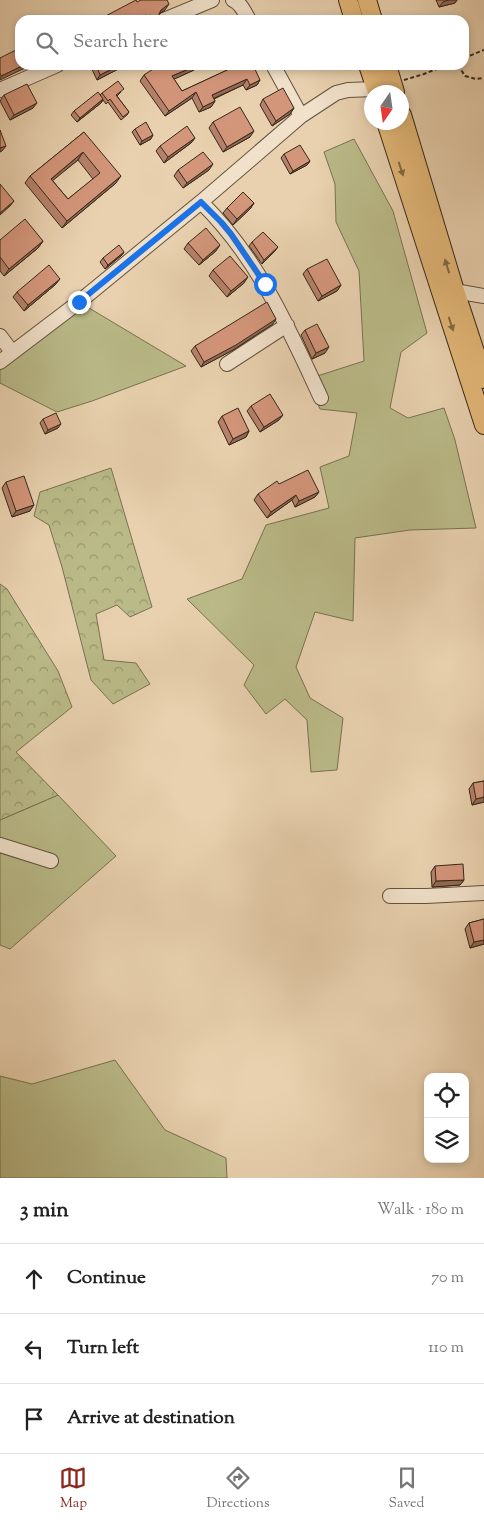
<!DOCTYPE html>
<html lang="en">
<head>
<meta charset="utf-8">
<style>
	body { margin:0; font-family:"Sorts Mill Goudy",serif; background:#f2f2f2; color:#222 }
	.controls { position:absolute; right:15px; bottom:15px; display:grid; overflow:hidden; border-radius:10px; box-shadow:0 2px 8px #0003 }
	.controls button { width:45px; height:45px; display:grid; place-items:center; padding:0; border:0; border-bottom:1px solid #e0e0e0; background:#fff; color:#222; font:25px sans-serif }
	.compass { position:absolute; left:364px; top:85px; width:45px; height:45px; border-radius:50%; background:#fff; box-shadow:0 2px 8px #0003; rotate:193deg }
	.stop { position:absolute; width:15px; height:15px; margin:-11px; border:4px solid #1a73e8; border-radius:50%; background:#fff }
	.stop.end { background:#1a73e8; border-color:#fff; box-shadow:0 1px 5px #0008 }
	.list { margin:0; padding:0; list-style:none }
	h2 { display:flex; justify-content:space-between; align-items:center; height:65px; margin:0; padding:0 20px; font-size:21px }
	h2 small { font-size:16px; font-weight:400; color:#767676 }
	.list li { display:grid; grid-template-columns:32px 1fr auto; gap:15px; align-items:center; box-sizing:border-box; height:70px; padding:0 20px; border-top:1px solid #e0e0e0 }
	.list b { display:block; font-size:19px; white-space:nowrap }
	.list em { font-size:16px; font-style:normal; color:#767676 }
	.icon { flex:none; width:28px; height:28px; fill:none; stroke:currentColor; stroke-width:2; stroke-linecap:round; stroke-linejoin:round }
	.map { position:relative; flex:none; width:484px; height:1178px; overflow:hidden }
	.search { position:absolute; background:#fff; box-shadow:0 2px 8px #0003; left:15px; right:15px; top:15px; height:55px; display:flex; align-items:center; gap:12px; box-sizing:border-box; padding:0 18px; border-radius:15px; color:#767676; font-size:19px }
	.sheet { height:275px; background:#fff }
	nav { display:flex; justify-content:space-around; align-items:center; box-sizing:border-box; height:70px; border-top:1px solid #e0e0e0; background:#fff; font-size:14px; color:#767676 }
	nav a { display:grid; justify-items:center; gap:2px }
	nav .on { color:#8f2418 }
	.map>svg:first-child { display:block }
</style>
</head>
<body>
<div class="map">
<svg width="484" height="1178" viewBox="0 0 484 1178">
	<defs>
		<pattern id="forest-crowns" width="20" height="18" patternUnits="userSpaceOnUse" patternTransform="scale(1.25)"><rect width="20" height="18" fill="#baba88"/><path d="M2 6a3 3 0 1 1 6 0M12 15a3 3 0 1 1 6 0" fill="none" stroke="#98976e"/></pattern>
	</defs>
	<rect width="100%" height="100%" fill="#e9d1af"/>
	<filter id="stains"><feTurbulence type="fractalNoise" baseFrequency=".004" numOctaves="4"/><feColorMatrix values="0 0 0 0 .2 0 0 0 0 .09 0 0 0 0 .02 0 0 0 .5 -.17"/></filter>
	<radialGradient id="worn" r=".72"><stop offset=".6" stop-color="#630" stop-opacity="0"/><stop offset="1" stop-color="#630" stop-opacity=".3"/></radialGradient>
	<path fill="#baba88" stroke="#787251" d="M354,139L393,211L427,333L401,352L390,408L408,418L444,408L455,440L476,528L410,530L355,538L353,621L315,612L296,667L310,698L343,718L337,770L311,772L307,720L285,699L266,714L244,685L254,665L187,599L242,579L266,525L329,508L320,467L349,456L357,413L320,409L308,379L364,361L359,271L336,222L335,184L324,152Z
		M79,302L186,366L92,401L57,412L0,383V362Z
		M58,795L116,856L10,949L0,945V820Z
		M115,1060L165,1130L226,1158L227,1178H0V1076L32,1084Z"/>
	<path fill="url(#forest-crowns)" stroke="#787251" d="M111,468L152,607L130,617L117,605L96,614L104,660L136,663L150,684L113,704L91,680L62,567L49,525L34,516L40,492Z
		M0,584L7,589L58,671L72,707L16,752L58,795L0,820Z"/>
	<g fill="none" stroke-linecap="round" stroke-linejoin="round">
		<g stroke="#62533f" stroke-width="16">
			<path id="minor" d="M233,0C241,3 245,13 249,20
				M164,20L212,0
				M273,65L301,116
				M0,90L57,65
				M201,202C258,258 288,327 321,398
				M455,291L484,296
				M0,336L12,352
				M0,362L79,302L201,202L301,116L336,93L348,90L375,89
				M227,364L287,325
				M0,845L51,861
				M390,896H426L484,893"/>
		</g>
		<g stroke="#35291a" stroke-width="20">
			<path id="major" d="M348,0L354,20
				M367,0L373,20
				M368,65L377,92
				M387,65L395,92
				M402,115L455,291L484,379
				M386,122L484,425"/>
		</g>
		<path stroke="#35291a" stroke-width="2" stroke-dasharray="4 2.5" stroke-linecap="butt" d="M464,58L484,50
			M458,65L465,76L476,79L484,78
			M404,80L424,74L447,65"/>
		<use href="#minor" stroke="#f1e1cb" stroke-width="14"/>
		<use href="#major" stroke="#e4b878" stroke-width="18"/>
	</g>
	<path fill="#b6816a" stroke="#35291a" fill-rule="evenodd" d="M436,0H457L455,3L439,7Z
		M137,2L165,10L159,14L160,18L162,20H98Z
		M90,65H126L97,80Z
		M238,65L260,80L257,85L246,90L243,85L214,99L215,101L211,107L199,112L192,98L165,116L140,81L144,75L194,70L174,79L182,91Z
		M121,92L117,96L129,112L127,115L121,120L108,102L106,104L103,100L101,103L77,122L71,115L74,111L100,95L102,93Z
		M4,95L33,108L10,120L0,101Z
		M263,99L294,108L290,114L272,126L260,105Z
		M213,122L250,137L223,152L209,128Z
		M135,129L151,139L140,145L132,132Z
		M84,132L116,183L62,228L25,183L30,176ZM78,160L93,179L68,199L52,180Z
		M195,138L191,143L164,163L156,151L160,146Z
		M284,154L310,161L307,165L290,174L281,158Z
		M178,170H209L183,188L174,176Z
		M254,203L250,209L233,225L223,213L227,208Z
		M0,240L43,241L38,248L4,276L0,271Z
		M252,242L275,251L262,264L249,246Z
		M188,243L216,251L199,265L184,249Z
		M124,252L122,255L105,269L100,262L103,258Z
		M307,269L341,285L337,291L318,301L303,274Z
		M213,270L244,283L227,297L209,276Z
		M56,284L24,311L13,297L17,292Z
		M273,324L233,350L201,367L191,351L195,346Z
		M305,330L325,353L312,359L301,335Z
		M251,406L279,420L260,432L247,411Z
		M222,416L249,431L246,437L229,445L218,422Z
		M43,419L58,428L45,434L40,423Z
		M6,482L30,511L12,517L2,488Z
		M319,492L315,497L295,507L292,500L267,518L254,500L258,494Z
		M484,781V802L472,805L469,789L473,783Z
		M435,866L464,880L460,885L432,887L431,872Z
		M484,919V944L470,948L465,929L469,923Z"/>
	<path fill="#946956" stroke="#35291a" d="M449,0H457L455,3L439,7L443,2Z
		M169,4L165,10L157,15L161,10Z
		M146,15L142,20H135Z
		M151,15L147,20H144L147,17Z
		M24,65H28L25,68L0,80V78L1,76Z
		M120,65H126L97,80L100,75Z
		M198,65L194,70L168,82L172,76Z
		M247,79L243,85L208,101L212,95Z
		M260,80L257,85L246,90L250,85Z
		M196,92L192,98L165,116L169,111Z
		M103,99L101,103L77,122L80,118Z
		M215,101L211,107L199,112L203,107Z
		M37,103L33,108L10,120L14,115Z
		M294,108L290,114L272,126L276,121Z
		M254,131L250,137L223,152L227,147Z
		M153,135L151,139L140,145L142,141Z
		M195,138L191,143L164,163L168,157Z
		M6,146L2,151L0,152V148Z
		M83,152L78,160L46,186L51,179Z
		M310,161L307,165L290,174L293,171Z
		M213,164L209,170L183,188L187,183Z
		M121,176L116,183L62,228L67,221Z
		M14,201L10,206L0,215V213Z
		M254,203L250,209L233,225L237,219Z
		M43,241L38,248L4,276L9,269Z
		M220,245L216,251L199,265L203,260Z
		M278,247L275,251L262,264L264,260Z
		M124,252L122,255L105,269L108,265Z
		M248,277L244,283L227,297L231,291Z
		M60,279L56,284L24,311L28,305Z
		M341,285L337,291L318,301L322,296Z
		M276,319L273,324L233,350L201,367L204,362Z
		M329,347L325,353L312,359L316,353Z
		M283,415L279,420L260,432L264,427Z
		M61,424L58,428L45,434L48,430Z
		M249,431L246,437L229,445L233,439Z
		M319,492L315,497L295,507L299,501Z
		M296,495L292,500L267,518L271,512Z
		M34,505L30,511L12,517L16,511Z
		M484,797V802L472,805L476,799Z
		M464,880L460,885L432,887L436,881Z
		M484,940V944L470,948L474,942Z"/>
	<path fill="#d4967b" stroke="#35291a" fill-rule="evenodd" d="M136,0L137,2L141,0H167L169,4L161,10L159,14L160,18L162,20H153L151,15L147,17L146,15L135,20H98Z
		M20,48V65H24L1,76L0,73V58Z
		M96,65H120L100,75Z
		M159,65H198L172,76L182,91L238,65H253L260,80L250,85L247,79L212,95L215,101L203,107L196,92L169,111L144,75Z
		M118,81L124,89L116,95L129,112L123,117L110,99L108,101L102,93Z
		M27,84L37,103L14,115L4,95Z
		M283,88L294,108L276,121L263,99Z
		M98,92L103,99L80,118L74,111Z
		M240,107L254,131L227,147L213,122Z
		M146,122L153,135L142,141L135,129Z
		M187,126L195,138L168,157L160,146Z
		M0,130L6,146L0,148Z
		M84,132L121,176L67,221L30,176ZM83,152L100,173L68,199L51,179Z
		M300,145L310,161L293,171L284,154Z
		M203,152L213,164L187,183L178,170Z
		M0,184L14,201L0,213Z
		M243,192L254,203L237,219L227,208Z
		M25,219L43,241L9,269L0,257V240Z
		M206,228L220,245L203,260L188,243Z
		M263,232L278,247L264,260L252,242Z
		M119,245L124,252L108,265L103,258Z
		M230,256L248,277L231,291L213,270Z
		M327,259L341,285L322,296L307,269Z
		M49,265L60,279L28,305L17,292Z
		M267,302L276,319L236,345L204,362L195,346Z
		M317,324L329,347L316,353L305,330Z
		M270,394L283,415L264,427L251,406Z
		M238,408L249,431L233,439L222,416Z
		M56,413L61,424L48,430L43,419Z
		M308,470L319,492L299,501L296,495L271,512L258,494L277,481L279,484Z
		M24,476L34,505L16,511L6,482Z
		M484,781V797L476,799L473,783Z
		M463,864L464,880L436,881L435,866Z
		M484,919V940L474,942L469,923Z"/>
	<defs><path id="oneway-solid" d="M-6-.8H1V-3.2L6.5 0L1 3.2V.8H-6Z" transform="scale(1.25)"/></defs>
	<g fill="#846944">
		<use href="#oneway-solid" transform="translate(401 169) rotate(72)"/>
		<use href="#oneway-solid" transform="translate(447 266) rotate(-107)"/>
		<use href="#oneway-solid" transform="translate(451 324) rotate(72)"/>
	</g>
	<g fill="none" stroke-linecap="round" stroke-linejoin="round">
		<path stroke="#1a73e8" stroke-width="6" d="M79,302L201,202L221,222L231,234L265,284"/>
	</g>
	<rect width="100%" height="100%" filter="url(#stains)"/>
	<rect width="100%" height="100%" fill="url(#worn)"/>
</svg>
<div class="controls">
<button><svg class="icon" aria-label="locate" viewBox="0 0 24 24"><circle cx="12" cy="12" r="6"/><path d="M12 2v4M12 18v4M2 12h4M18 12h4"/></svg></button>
<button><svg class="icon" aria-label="layers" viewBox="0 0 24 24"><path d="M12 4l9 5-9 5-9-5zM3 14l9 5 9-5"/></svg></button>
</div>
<svg class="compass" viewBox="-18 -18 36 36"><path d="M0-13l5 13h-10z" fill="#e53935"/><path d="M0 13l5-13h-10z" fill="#767676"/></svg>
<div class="stop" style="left:265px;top:284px"></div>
<div class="stop end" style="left:79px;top:302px"></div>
<div class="search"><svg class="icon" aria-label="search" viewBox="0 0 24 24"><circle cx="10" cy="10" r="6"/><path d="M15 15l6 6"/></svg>Search here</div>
</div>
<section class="sheet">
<h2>3 min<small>Walk · 180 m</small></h2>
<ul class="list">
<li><svg class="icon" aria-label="ahead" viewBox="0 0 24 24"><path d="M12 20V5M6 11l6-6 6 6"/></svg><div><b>Continue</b></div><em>70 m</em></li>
<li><svg class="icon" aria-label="left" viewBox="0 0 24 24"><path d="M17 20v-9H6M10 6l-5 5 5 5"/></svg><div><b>Turn left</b></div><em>110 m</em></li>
<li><svg class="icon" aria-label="arrive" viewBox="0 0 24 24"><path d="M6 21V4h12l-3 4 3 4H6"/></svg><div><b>Arrive at destination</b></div></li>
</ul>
</section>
<nav>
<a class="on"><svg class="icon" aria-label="map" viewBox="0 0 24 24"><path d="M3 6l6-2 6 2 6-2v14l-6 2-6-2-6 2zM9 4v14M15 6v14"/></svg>Map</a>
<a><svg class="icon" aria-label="directions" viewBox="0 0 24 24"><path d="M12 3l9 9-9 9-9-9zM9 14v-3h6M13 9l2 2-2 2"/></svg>Directions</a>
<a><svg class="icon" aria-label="saved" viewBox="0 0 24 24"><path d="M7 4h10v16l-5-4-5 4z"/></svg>Saved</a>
</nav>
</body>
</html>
